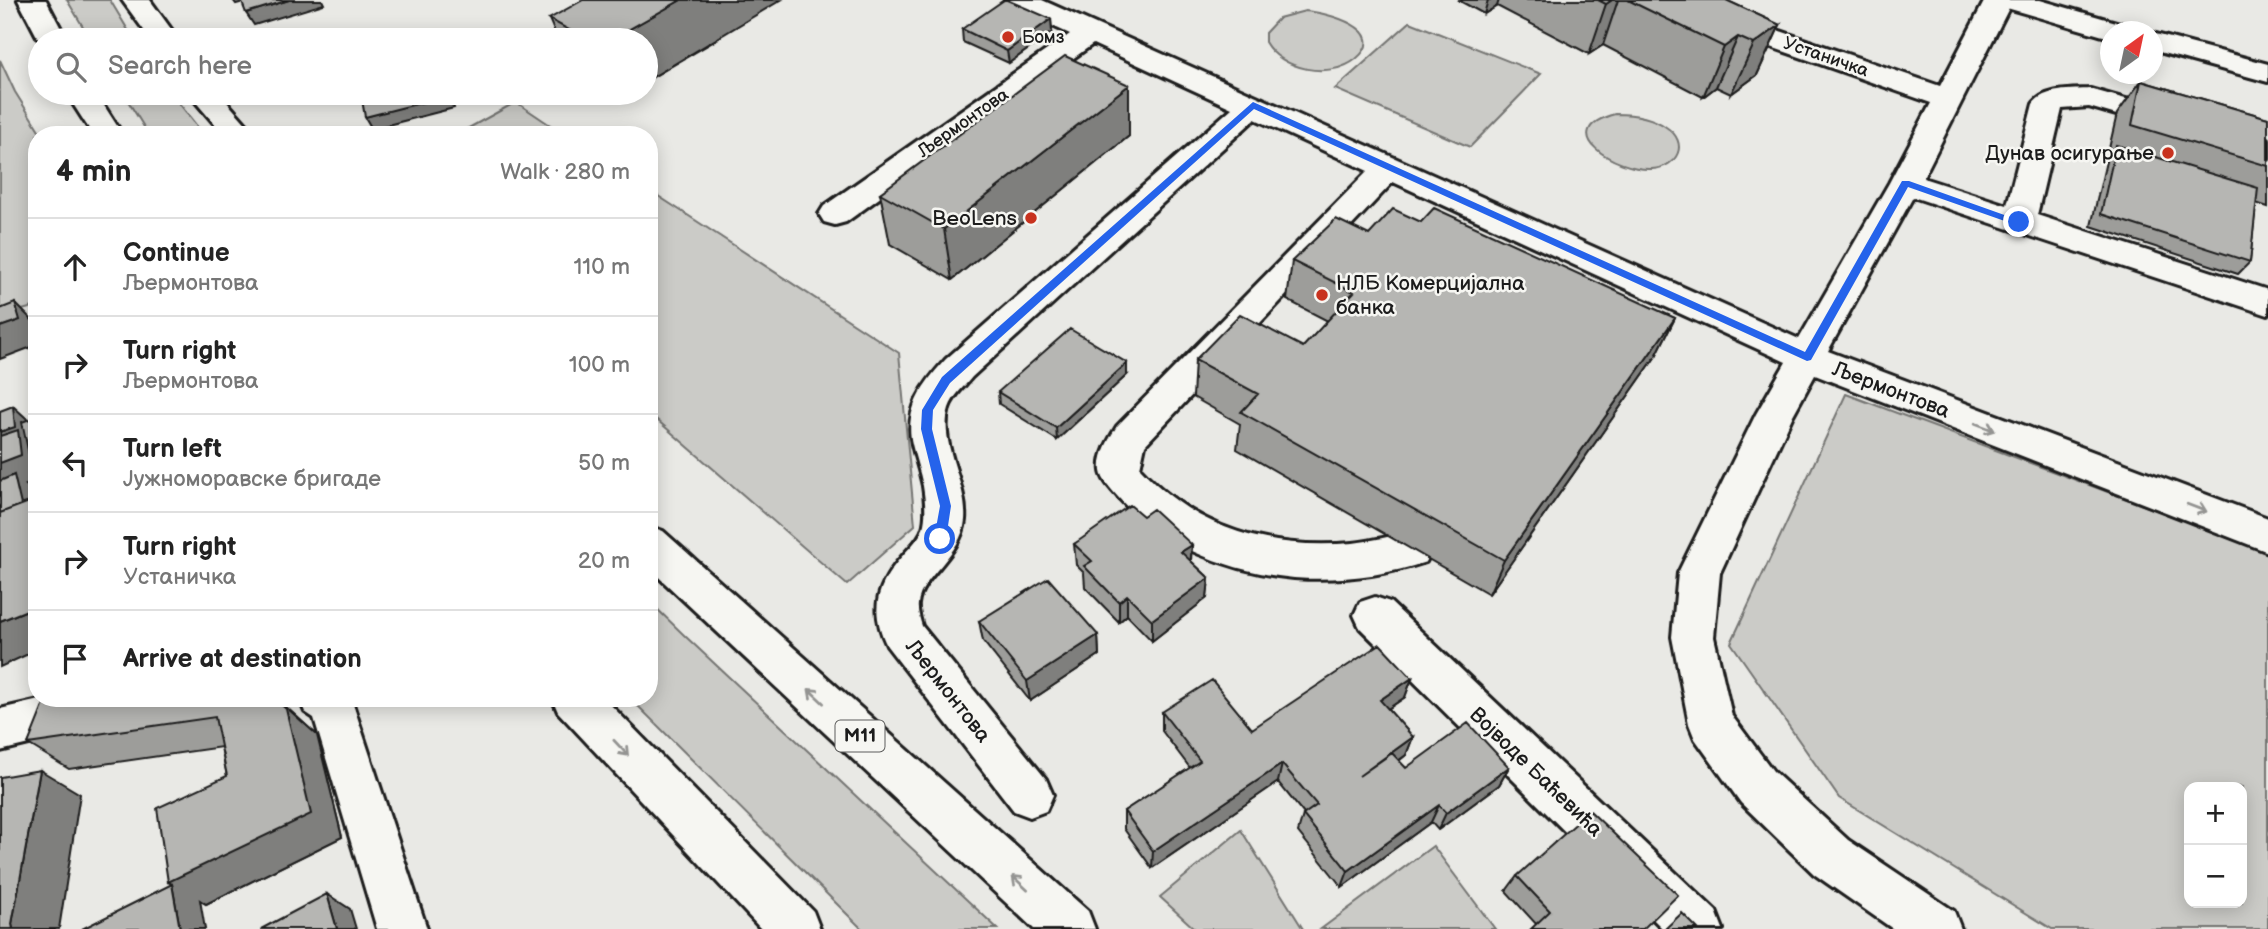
<!DOCTYPE html>
<html lang="en">
<head>
<meta charset="utf-8">
<style>
	body { margin:0; font-family:"Balsamiq Sans",sans-serif; background:#f6f6f6; color:#222 }
	.controls { position:absolute; right:21px; bottom:21px; display:grid; overflow:hidden; border-radius:14px; box-shadow:0 4px 18px #0003 }
	.controls button { width:63px; height:63px; display:grid; place-items:center; padding:0; border:0; border-bottom:2px solid #e0e0e0; background:#fff; color:#222; font:35px sans-serif }
	.compass { position:absolute; left:2100px; top:21px; width:63px; height:63px; border-radius:50%; background:#fff; box-shadow:0 4px 18px #0003; rotate:33deg }
	.stop { position:absolute; width:21px; height:21px; margin:-16px; border:5px solid #2563eb; border-radius:50%; background:#fff }
	.stop.end { background:#2563eb; border-color:#fff; box-shadow:0 2px 7px #0008 }
	.list { margin:0; padding:0; list-style:none }
	h2 { display:flex; justify-content:space-between; align-items:center; height:91px; margin:0; padding:0 28px; font-size:30px }
	h2 small { font-size:23px; font-weight:400; color:#767676 }
	.list li { display:grid; grid-template-columns:46px 1fr auto; gap:21px; align-items:center; box-sizing:border-box; height:98px; padding:0 28px; border-top:2px solid #e0e0e0 }
	.list b { display:block; font-size:26px; white-space:nowrap }
	.list p { margin:0; font-size:23px; white-space:nowrap; color:#767676 }
	.list em { font-size:23px; font-style:normal; color:#767676 }
	.icon { flex:none; width:38px; height:38px; fill:none; stroke:currentColor; stroke-width:2; stroke-linecap:round; stroke-linejoin:round }
	.map { position:relative; flex:none; width:2268px; height:929px; overflow:hidden }
	.search { position:absolute; background:#fff; box-shadow:0 4px 18px #0003; left:28px; top:28px; width:630px; height:77px; display:flex; align-items:center; gap:18px; box-sizing:border-box; padding:0 24px; border-radius:38px; color:#767676; font-size:26px }
	.panel { position:absolute; background:#fff; box-shadow:0 4px 18px #0003; left:28px; top:126px; width:630px; height:581px; border-radius:28px }
	.map>svg:first-child { display:block }
</style>
</head>
<body>
<div class="map">
<svg width="2268" height="929" viewBox="0 0 2268 929">
	<rect width="100%" height="100%" fill="#e9e9e5"/>
	<filter id="ink" filterUnits="userSpaceOnUse"><feTurbulence type="fractalNoise" baseFrequency=".0143" numOctaves="2"/><feDisplacementMap in="SourceGraphic" scale="14" xChannelSelector="R" yChannelSelector="G"/><feConvolveMatrix kernelMatrix="1 2 1 2 8 2 1 2 1" color-interpolation-filters="sRGB"/></filter>
	<g filter="url(#ink)">
		<path fill="#cbcbc7" stroke="#747472" stroke-width="2" fill-rule="evenodd" d="M67,0H110L134,40H91Z
			M1305,11C1325,12 1392,29 1356,59C1330,80 1281,70 1265,42V33L1279,18Z
			M1410,22L1541,74L1470,147L1335,89Z
			M0,60L15,92L42,135H37V306L0,316Z
			M123,93H171L204,135H149Z
			M516,102L565,135H456Z
			M1615,114C1633,114 1651,116 1666,127C1690,143 1678,167 1652,169C1615,171 1552,131 1615,114Z
			M649,190L899,353L915,525L847,585L649,413Z
			M1846,394L2268,552V929H2052L1839,798L1731,643ZM2189,787H2242V903H2189Z
			M649,601L685,636L998,929H862L630,698H649Z
			M1241,830L1303,929H1195L1160,897Z
			M1433,846L1495,929H1321Z"/>
		<g fill="none" stroke-linecap="round" stroke-linejoin="round">
			<g stroke="#1c1c1c" stroke-width="6">
				<path id="minor" d="M1005,0H1042L1799,339L1889,183L1931,103L1654,6L1650,0H1690L1940,86L1985,0H2013L1923,178L2007,205L2033,104C2044,88 2072,90 2090,89L2268,139V159L2089,107L2062,109L2037,215L2268,290V315L1913,197L1828,351L2268,518V552L1815,375L1793,415L1720,573L1714,637L1732,716L1773,771L1848,840L1954,911L1961,929H1893L1814,874L1741,803L1695,739L1689,724L1672,637L1678,573L1756,414L1786,362L1393,182L1145,445L1140,468C1197,530 1269,550 1353,543C1377,541 1403,530 1426,538L1432,550L1426,562C1384,576 1339,581 1294,578C1230,572 1161,546 1118,497C1112,490 1102,480 1101,471C1099,455 1109,439 1117,426L1368,171L1255,119L972,377C964,387 953,396 949,408C938,444 968,483 965,520C962,555 920,578 918,604C917,611 920,619 922,626L1046,779L1053,795L1046,811L1030,817L1014,811L887,646C869,609 877,584 904,554C911,546 920,538 923,528C927,515 925,499 923,486C920,471 915,458 912,444C904,409 924,383 946,359L1232,108L1093,44L846,222L835,225L824,222L819,214L824,206L1070,34L1009,6Z
					M1375,597L1390,602L1716,911L1723,929H1663L1360,628L1354,615L1360,602Z
					M48,698H159L153,712L137,718L0,751V709Z
					M299,698H351L427,929H377L314,718L305,712Z"/>
			</g>
			<g stroke="#1c1c1c" stroke-width="6">
				<path id="major" d="M1996,0H2040L2130,26L2134,32H2110V38L2000,6Z
					M2152,33L2268,64V82L2152,50Z"/>
			</g>
			<g stroke="#1c1c1c" stroke-width="6">
				<path id="highway" d="M18,0H46L67,40L40,42Z
					M122,0H150L179,40H151Z
					M66,93H96L123,135H93Z
					M188,93H219L256,135H224Z
					M649,526L663,531L1088,911L1095,929H1034L649,568Z
					M552,698H604L813,911L820,929H761L558,712Z"/>
			</g>
			<use href="#minor" fill="#f6f6f2" fill-rule="evenodd"/>
			<use href="#major" fill="#f6f6f2" fill-rule="evenodd"/>
			<use href="#highway" fill="#f6f6f2" fill-rule="evenodd"/>
		</g>
		<path fill="#9d9d9a" stroke="#1c1c1c" stroke-width="2" d="M1458,0H1726L1780,25L1757,75L1731,94L1716,87L1703,97L1603,45L1589,54L1497,6L1484,14Z
			M549,19L716,40L646,81V40H558Z
			M1051,19L1052,32L1009,63L963,42L962,29Z
			M2141,81L2268,118V207L2256,203L2250,262L2238,274L2091,226L2117,114Z
			M1129,85V136L952,280L890,244L880,193Z
			M609,93H627L618,98Z
			M1421,222L1675,318L1656,356L1489,594L1237,449L1240,424L1193,397L1195,360L1303,347L1328,321L1287,300L1292,261L1369,235Z
			M1127,375L1057,440L999,404L998,392Z
			M1143,516L1192,545L1191,561L1209,578L1207,598L1152,641L1127,615L1119,622L1085,587L1084,573L1076,565L1074,544Z
			M979,621L1098,635L1099,655L1030,701L983,641Z
			M1412,678L1405,697L1388,709L1413,737L1406,755L1399,761L1406,768L1509,767L1499,785L1438,830L1431,822L1342,887L1298,832L1303,815L1304,814L1278,782L1152,868L1124,829V811L1190,768L1162,731V712L1252,729Z
			M52,698H276L317,735L342,837L206,904L172,884L227,776L221,747L69,769L28,744Z
			M1517,876L1678,895L1536,924L1506,891Z"/>
		<path fill="#7f7f7d" stroke="#1c1c1c" stroke-width="2" d="M233,0H251L236,4Z
			M289,0H322L324,4L254,25L246,13Z
			M681,0H781L646,81V40H610Z
			M1488,0H1499L1497,6L1484,14Z
			M1612,0H1618L1603,45L1589,54L1606,4Z
			M1051,19L1052,32L1009,63L1007,51Z
			M1780,25L1757,75L1731,94L1754,44Z
			M1738,37L1716,87L1703,97L1724,47Z
			M1129,85V136L952,280L944,229Z
			M447,93H450L454,108L372,129L365,117Z
			M616,93H627L618,98Z
			M15,303L37,325V345L0,359V327Z
			M1675,318L1656,356L1489,594L1504,560Z
			M1127,363V375L1057,440L1056,428Z
			M13,406L37,428V481L26,485L37,494V537L0,495V432Z
			M1192,545L1190,566L1181,552Z
			M1209,578L1207,598L1152,641V620Z
			M1127,595V615L1119,622V602Z
			M37,606V650L0,667V621Z
			M1098,635L1099,655L1030,701L1027,681Z
			M1412,678L1405,697L1373,719L1380,700Z
			M274,698H276L317,735L342,837L206,904L200,900L205,929H180L172,884L168,882Z
			M1413,737L1406,755L1353,794L1359,776Z
			M1282,764L1278,782L1152,868L1153,851Z
			M1509,767L1499,785L1438,830L1446,813Z
			M40,770L80,794L59,929H13L12,924Z
			M1439,805L1431,822L1342,887L1348,871Z
			M327,894L350,909L356,929H337Z"/>
		<path fill="#b6b6b3" stroke="#1c1c1c" stroke-width="2" d="M241,0H289L246,13Z
			M583,0H681L610,40H587L549,19Z
			M1004,0H1007L1051,19L1007,51L962,29Z
			M1598,0H1612L1606,4Z
			M1628,0H1726L1780,25L1754,44L1738,37L1724,47Z
			M1065,56L1129,85L944,229L880,193Z
			M2141,81L2268,118V166L2132,125Z
			M366,93H447L448,96L365,117L361,94Z
			M2116,145L2258,188L2250,262L2101,214Z
			M1434,208L1675,318L1504,560L1241,412L1258,394L1195,360L1240,314L1303,347L1354,292L1292,261L1336,219L1369,235L1393,209L1421,222Z
			M15,303L20,320L0,327V309Z
			M1070,329L1127,363L1056,428L998,392Z
			M13,406L15,427L0,432V411Z
			M37,416V466L32,468L22,422Z
			M18,430L21,455L0,463V436Z
			M14,475L21,505L0,513V481Z
			M37,499V606L0,621V513Z
			M1130,505L1143,516L1153,509L1192,545L1181,552L1209,578L1152,620L1127,595L1119,602L1084,566L1092,561L1074,544Z
			M1048,578L1098,635L1027,681L979,621Z
			M1380,644L1412,678L1380,700L1413,737L1359,776L1392,753L1406,768L1468,723L1509,767L1446,813L1439,805L1348,871L1303,815L1317,805L1282,764L1153,851L1124,811L1200,761L1162,712L1212,680L1252,729Z
			M52,698H274L286,709L311,814L168,882L157,808L227,776L215,717L28,744L46,699Z
			M40,770L12,924L13,929H0V777Z
			M1590,811L1678,895L1643,929H1531L1550,911L1517,876Z
			M172,884L180,929H82Z
			M327,894L337,929H261Z
			M1682,913L1698,929H1665Z"/>
		<defs><path id="oneway-shaft" d="M-6 0H5M1.5-3L5.5 0L1.5 3" fill="none" stroke-width="1.6" stroke-linecap="round" stroke-linejoin="round" transform="scale(1.75)"/></defs>
		<g stroke="#949492">
			<use href="#oneway-shaft" transform="translate(1985 427) rotate(21)"/>
			<use href="#oneway-shaft" transform="translate(2197 508) rotate(21)"/>
			<use href="#oneway-shaft" transform="translate(816 696) rotate(-137)"/>
			<use href="#oneway-shaft" transform="translate(621 748) rotate(47)"/>
			<use href="#oneway-shaft" transform="translate(1020 883) rotate(-137)"/>
		</g>
	</g>
	<path fill="#2563eb" d="M1253,102L1805,352L1902,181H1909L2024,222L2016,225L1908,187L1811,360L1807,361L1254,109L950,383L933,410L932,429L951,506L946,539L940,544L936,543L934,539L940,506L921,429L922,410L942,377Z"/>
	<g fill="#c8321e" stroke="#f6f6f2" stroke-width="2.5">
		<circle cx="1008" cy="37" r="7"/>
		<circle cx="2168" cy="153" r="7"/>
		<circle cx="1031" cy="218" r="7"/>
		<circle cx="1322" cy="295" r="7"/>
	</g>
	<g text-anchor="middle" dominant-baseline="central" stroke-width="5" stroke-linejoin="round" paint-order="stroke">
		<g font-size="18" fill="#1c1c1c" stroke="#f6f6f2" text-anchor="start">
			<text x="1022" y="37">Бомз</text>
		</g>
		<g font-size="18" fill="#1c1c1c" stroke="#f6f6f2">
			<text transform="translate(1826 57) rotate(19)">Устаничка</text>
			<text transform="translate(963 123) rotate(-35)">Љермонтова</text>
		</g>
		<rect fill="#f6f6f2" stroke="#5d5d5c" stroke-width="2" x="835.5" y="720.5" width="49" height="31" rx="5"/>
		<g font-size="19" font-weight="bold" fill="#1c1c1c">
			<text x="860" y="736">M11</text>
		</g>
		<g font-size="21" fill="#1c1c1c" stroke="#f6f6f2" text-anchor="end">
			<text x="2154" y="153">Дунав осигурање</text>
			<text x="1017" y="218">BeoLens</text>
			<text x="1336" y="283" text-anchor="start">НЛБ Комерцијална<tspan x="1336" dy="24">банка</tspan></text>
		</g>
		<g font-size="21" fill="#1c1c1c" stroke="#f6f6f2">
			<text transform="translate(1891 390) rotate(21)">Љермонтова</text>
			<text transform="translate(948 691) rotate(52)">Љермонтова</text>
			<text transform="translate(1536 772) rotate(44)">Војводе Баћевића</text>
		</g>
	</g>
</svg>
<div class="controls">
<button>+</button>
<button>−</button>
</div>
<svg class="compass" viewBox="-18 -18 36 36"><path d="M0-13l5 13h-10z" fill="#e53935"/><path d="M0 13l5-13h-10z" fill="#767676"/></svg>
<div class="stop" style="left:940px;top:539px"></div>
<div class="stop end" style="left:2019px;top:222px"></div>
<div class="search"><svg class="icon" aria-label="search" viewBox="0 0 24 24"><circle cx="10" cy="10" r="6"/><path d="M15 15l6 6"/></svg>Search here</div>
<section class="panel">
<h2>4 min<small>Walk · 280 m</small></h2>
<ul class="list">
<li><svg class="icon" aria-label="ahead" viewBox="0 0 24 24"><path d="M12 20V5M6 11l6-6 6 6"/></svg><div><b>Continue</b><p>Љермонтова</p></div><em>110 m</em></li>
<li><svg class="icon" aria-label="right" viewBox="0 0 24 24"><path d="M7 20v-9h11M14 6l5 5-5 5"/></svg><div><b>Turn right</b><p>Љермонтова</p></div><em>100 m</em></li>
<li><svg class="icon" aria-label="left" viewBox="0 0 24 24"><path d="M17 20v-9H6M10 6l-5 5 5 5"/></svg><div><b>Turn left</b><p>Јужноморавске бригаде</p></div><em>50 m</em></li>
<li><svg class="icon" aria-label="right" viewBox="0 0 24 24"><path d="M7 20v-9h11M14 6l5 5-5 5"/></svg><div><b>Turn right</b><p>Устаничка</p></div><em>20 m</em></li>
<li><svg class="icon" aria-label="arrive" viewBox="0 0 24 24"><path d="M6 21V4h12l-3 4 3 4H6"/></svg><div><b>Arrive at destination</b></div></li>
</ul>
</section>
</div>
</body>
</html>
